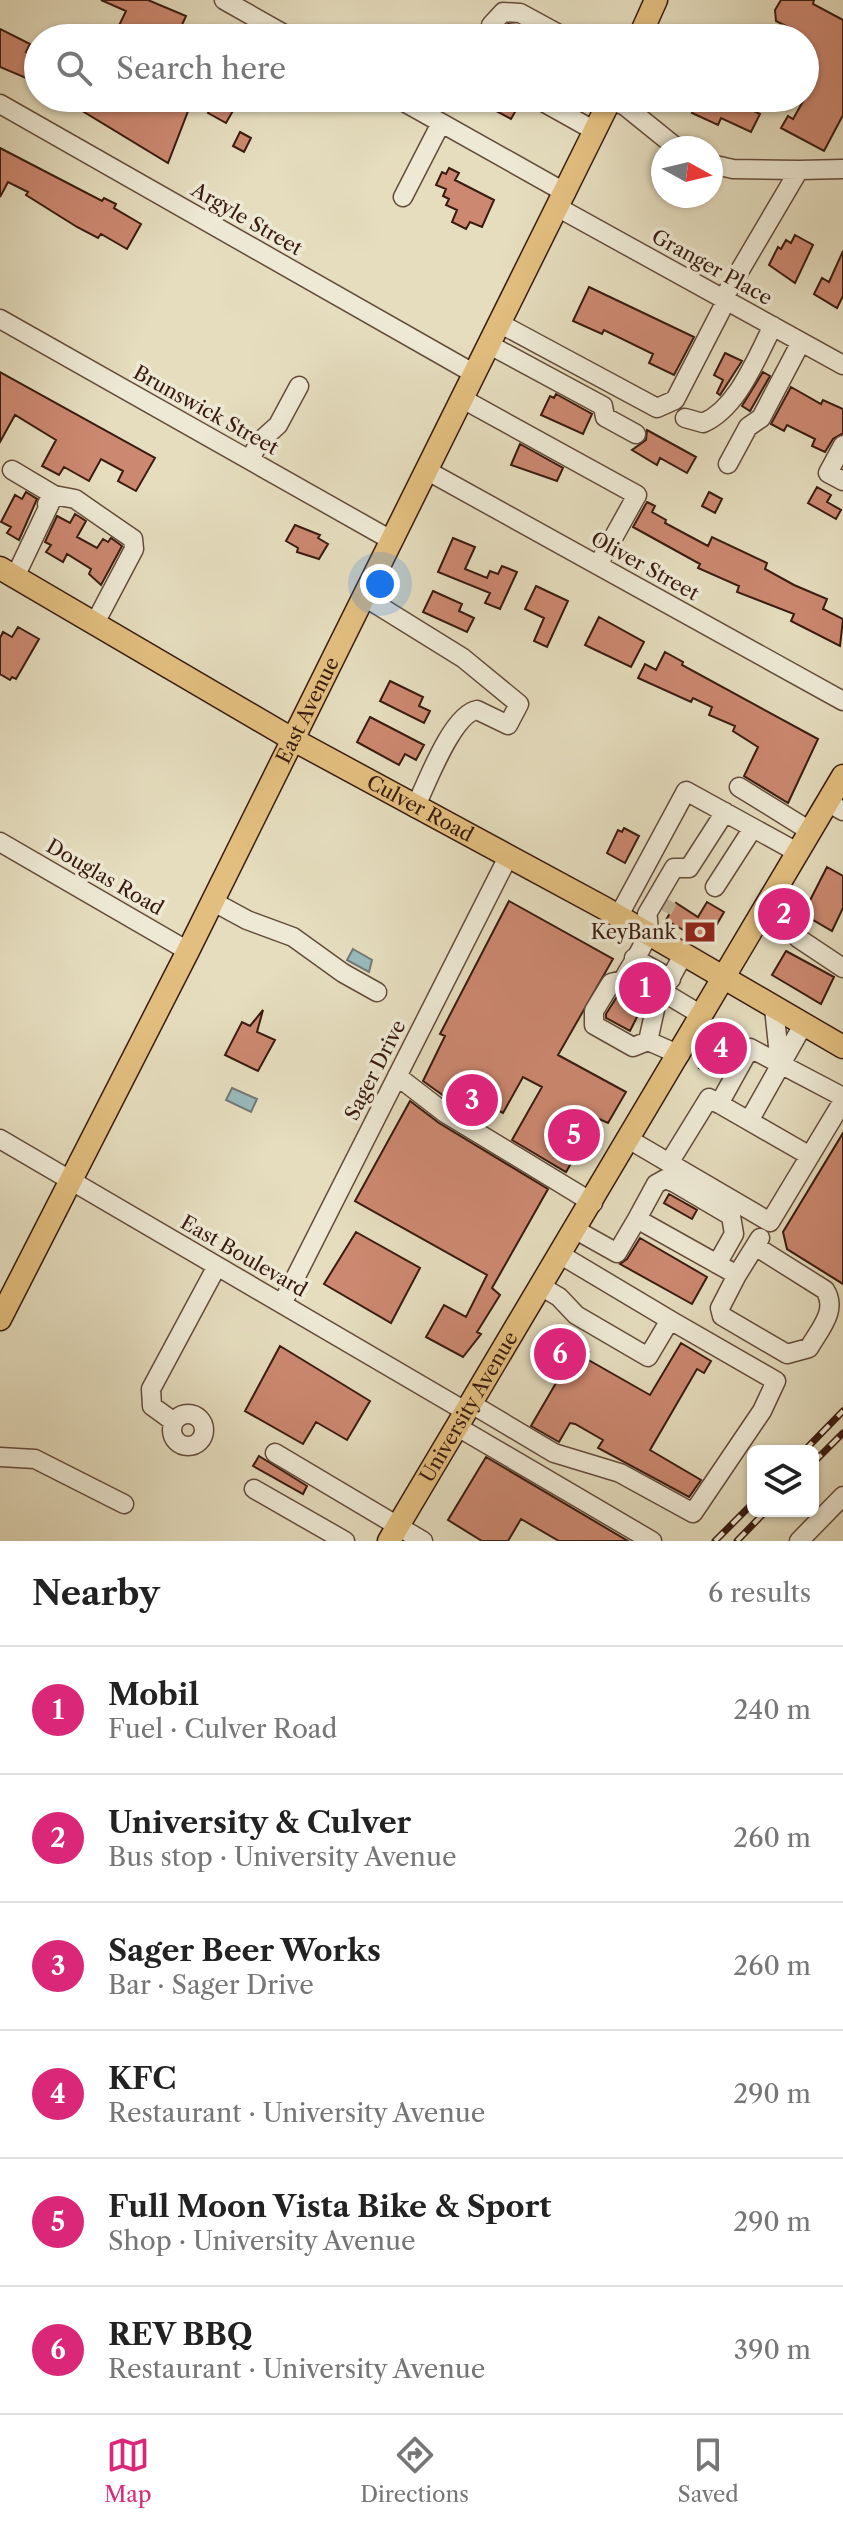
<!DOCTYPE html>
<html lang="en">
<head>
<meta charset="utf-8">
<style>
	body { margin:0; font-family:"Libre Caslon Text",serif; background:#f2f2f2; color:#222 }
	.controls { position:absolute; right:24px; bottom:24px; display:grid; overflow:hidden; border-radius:12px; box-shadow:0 2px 6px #0004 }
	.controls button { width:72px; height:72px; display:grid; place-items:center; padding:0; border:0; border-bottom:2px solid #e0e0e0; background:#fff; color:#222; font:40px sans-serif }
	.compass { position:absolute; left:651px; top:136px; width:72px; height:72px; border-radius:50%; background:#fff; box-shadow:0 2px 6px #0004; rotate:98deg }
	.you { position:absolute; left:380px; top:584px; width:28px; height:28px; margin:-20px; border:6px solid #fff; border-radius:50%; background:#1a73e8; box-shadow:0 0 0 12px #1a73e833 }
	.badge { display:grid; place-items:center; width:52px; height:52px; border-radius:50%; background:#db2777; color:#fff; font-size:26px; font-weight:700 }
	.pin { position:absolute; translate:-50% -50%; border:4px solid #fff; box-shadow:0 2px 8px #0006 }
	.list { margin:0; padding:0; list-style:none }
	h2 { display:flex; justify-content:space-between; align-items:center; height:104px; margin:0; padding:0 32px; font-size:34px }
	h2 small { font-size:26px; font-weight:400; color:#767676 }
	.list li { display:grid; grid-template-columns:52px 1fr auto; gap:24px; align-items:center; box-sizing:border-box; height:128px; padding:0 32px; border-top:2px solid #e0e0e0 }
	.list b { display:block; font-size:30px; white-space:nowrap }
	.list p { margin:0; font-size:26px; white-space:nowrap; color:#767676 }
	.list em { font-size:26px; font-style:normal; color:#767676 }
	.icon { flex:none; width:44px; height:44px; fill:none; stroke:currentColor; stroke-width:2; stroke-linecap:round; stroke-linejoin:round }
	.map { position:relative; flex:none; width:843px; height:1541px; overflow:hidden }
	.search { position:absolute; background:#fff; box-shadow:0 2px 6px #0004; left:24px; right:24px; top:24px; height:88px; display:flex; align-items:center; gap:20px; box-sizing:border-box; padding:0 28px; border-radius:44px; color:#767676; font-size:30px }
	.sheet { height:872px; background:#fff }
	nav { display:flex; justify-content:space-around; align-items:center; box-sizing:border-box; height:112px; border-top:2px solid #e0e0e0; background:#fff; font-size:22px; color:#767676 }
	nav a { display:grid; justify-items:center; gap:4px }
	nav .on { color:#db2777 }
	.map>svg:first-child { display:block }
</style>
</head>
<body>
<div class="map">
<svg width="843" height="1541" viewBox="0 0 843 1541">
	<rect width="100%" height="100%" fill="#e5ddbe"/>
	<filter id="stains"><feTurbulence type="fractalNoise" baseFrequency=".0025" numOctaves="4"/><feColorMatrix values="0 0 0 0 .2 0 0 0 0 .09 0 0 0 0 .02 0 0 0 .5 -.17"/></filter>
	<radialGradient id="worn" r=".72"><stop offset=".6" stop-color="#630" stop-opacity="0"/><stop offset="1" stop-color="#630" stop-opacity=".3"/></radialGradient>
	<path fill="#99babb" stroke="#737a76" stroke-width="2" d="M353,949L372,960L369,972L347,960Z
		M232,1088L257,1099L251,1112L226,1100Z"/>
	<path fill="#cc8870" stroke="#391b0f" stroke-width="2" d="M101,0H148L186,16L176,38H113L126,11Z
		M781,0H814L813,4L843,20V115L824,151L781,128L788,116L793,119L810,89L805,86L812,74L805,71V60L811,48L805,44V38L785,33L788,27L776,21L775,10Z
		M508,24L517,25L541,38H500Z
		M0,29L30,44L26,52L38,57V83L0,67Z
		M61,98H171L190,106L168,163Z
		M472,98H523L511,119Z
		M699,98H746L742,105L760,114L751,132L721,118L718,125L692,113Z
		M216,100L234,109L226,123L208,113Z
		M240,132L251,138L244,152L233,146Z
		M0,148L102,201L104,198L116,204L114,208L141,224L127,249L101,234L98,238L77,227L26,195L28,192L8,182L0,197Z
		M449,168L459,173L455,180L494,200L482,227L470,222L466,229L452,222L457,210L446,205L449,199L443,196L446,189L436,185L442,172L446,174Z
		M795,235L813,245L795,283L769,265L778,247L781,249L786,240L791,243Z
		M843,251V296L837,308L814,294L822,278L829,282Z
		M589,287L694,337L674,375L649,363L653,354L604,330L602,334L573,321Z
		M725,353L742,361L720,395L717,393L723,380L714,375Z
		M0,372L155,458L136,491L118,481L123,471L101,459L89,481L64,467L59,475L42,466L56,440L15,415L0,442Z
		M763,372L770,376L750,411L742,406Z
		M791,387L821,404L823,400L843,409V433L833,439L825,452L812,446L815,439L787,425L784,431L771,424Z
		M556,394L592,414L583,434L541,415L550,396L554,398Z
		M647,430L696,457L687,473L660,458L657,465L632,450L646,440Z
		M520,444L563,468L557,481L511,465Z
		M817,487L831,495L827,502L841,510L836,519L808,503Z
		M26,492L37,499L19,540L7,533L11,527L1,522L15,495L22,499Z
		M709,492L722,499L715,513L702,506Z
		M647,502L655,506L652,512L666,520L665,523L708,546L712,537L767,563L765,569L794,585L827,599L823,609L843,619L840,646L791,621L794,614L737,592L739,586L698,568L700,564L633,527Z
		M75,514L86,521L77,537L97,548L103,539L108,542L111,538L122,546L101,585L89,574L91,569L67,554L63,562L46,552L51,545L45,542L57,516L70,523Z
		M295,525L320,535L318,538L328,544L319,559L297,552L298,548L286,541Z
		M453,538L475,547L465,569L487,578L490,571L498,574L502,566L517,572L500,609L485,603L490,593L438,572Z
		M536,586L568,601L547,647L534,641L544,618L525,609Z
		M433,591L462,604L459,611L474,618L467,632L423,612Z
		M599,617L644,642L631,667L585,645Z
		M18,627L39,639L16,679L12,677L10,680L0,674V638L3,632L12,637Z
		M665,652L683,662L682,665L818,739L788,803L744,776L758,747L733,731L735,726L709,715L712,707L693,698L691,702L638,678L645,664L656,670Z
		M390,681L423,697L419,706L430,711L424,723L380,701Z
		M370,717L424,745L416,760L405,754L399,765L357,742Z
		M624,828L639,836L625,863L607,853L618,830L622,832Z
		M827,867L843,876V908L832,931L803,914Z
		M509,901L613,959L558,1055L626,1092L608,1123L597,1118L566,1172L512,1140L542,1087L523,1077L503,1113L476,1100L469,1114L423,1081L445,1036L440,1034Z
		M707,902L724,912L706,943L666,920L676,903L698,917Z
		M786,951L834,977L821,1004L772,975Z
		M640,975L654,983L630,1031L606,1018V1014L618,995L626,1000Z
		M263,1010L257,1032L275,1040L258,1071L225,1055L242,1022L250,1026Z
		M726,1022L742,1029L714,1076L699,1068Z
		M410,1101L439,1123L548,1189L492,1288L500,1295L477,1332L481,1334L463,1357L426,1337L444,1305L466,1317L487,1275L355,1201Z
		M843,1133V1284L787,1249L783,1232Z
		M669,1194L697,1210L692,1219L664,1203Z
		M356,1232L420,1268L391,1323L324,1284Z
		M640,1238L707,1277L692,1304L620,1264L627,1259Z
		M572,1342L589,1352L585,1358L650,1395L681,1343L711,1361L704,1373L697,1369L650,1450L701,1480L689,1497L598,1448L603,1440L575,1424L570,1423L559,1442L531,1426L563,1371L556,1368Z
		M280,1346L370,1401L347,1440L316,1422L303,1444L245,1411Z
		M259,1456L307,1486L303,1494L253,1466Z
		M486,1457L628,1541H559L521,1519L508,1541H482L448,1520Z"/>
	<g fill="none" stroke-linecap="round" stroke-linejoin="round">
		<path stroke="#c3b69b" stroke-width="18" stroke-dasharray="18 9" stroke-linecap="butt" d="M663,911L669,900
			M637,981L654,991
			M630,993L647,1003"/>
		<g stroke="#644c3b" stroke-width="21">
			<path id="minor" d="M224,0L291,38
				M491,25L503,12L520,13L566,38
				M397,98L566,193
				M536,98L595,131
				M610,100L625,106L677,148
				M0,104L473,373
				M711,164L733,169L799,170
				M403,197L441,123
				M559,208L843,365
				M723,299L799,170L843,169
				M0,319L391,540
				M499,323L657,408L675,400L726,301
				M488,344L603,406L605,417L636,434
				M461,398L637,495L598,565
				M685,418L703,423C738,408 756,358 773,326
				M843,445L828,473L843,481
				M250,460L259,442L278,425L299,386
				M728,464L748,427L761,418L801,342
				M12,470L54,495L47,504
				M426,470L843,701
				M15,577L54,495L75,499L133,539L134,549L95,623
				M363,596L463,658L519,704L508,725L477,710C452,714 426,785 415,808
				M739,787L810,831
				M827,802L843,811
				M0,842L188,951
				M715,887L753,828
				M212,901L247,920L293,937L343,973L377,992
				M618,917L686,791L797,852
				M798,938L843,968
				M634,958L671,979
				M663,992L703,1016
				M774,1008L780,1065
				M648,1041L656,1005L683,955
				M680,1055L648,1041L633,1047L594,1025V1011L611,983L623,980C633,960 654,937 647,914L674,868H689L725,812
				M397,1076L445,1113L593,1203
				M719,1104L750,1048L843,1097
				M749,1121L810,1156
				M0,1139L465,1411
				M630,1140L770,1222L843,1101
				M669,1163L709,1098L749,1121L803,1025
				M637,1219L656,1184L665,1179L675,1183L731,1216L734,1234L717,1264
				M576,1230L617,1253L637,1219L737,1275L760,1238
				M737,1275L720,1308L722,1316L787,1354L809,1348C820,1329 838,1310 825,1290L755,1246
				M542,1287L559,1297L576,1315L648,1357L670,1320L561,1255
				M282,1304L508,857
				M470,1403L554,1453L620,1473L693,1513L762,1411L776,1381L670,1320
				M172 1430a16 16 0 1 1 32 0a16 16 0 1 1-32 0Z
				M174,1422L152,1406L151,1389L217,1266
				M456,1426L652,1541
				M275,1453L423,1541
				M0,1457L35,1459L124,1504
				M254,1489L345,1541
				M799,1541L843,1496"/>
		</g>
		<g stroke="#391b0f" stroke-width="25">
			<g id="major">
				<path d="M639,38L656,0"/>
				<path id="s1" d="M0,568L292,739L606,909L843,1047"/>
				<path id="s2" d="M0,1319L188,951L611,98"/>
				<path id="s3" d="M389,1541L843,776"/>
			</g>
		</g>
		<use href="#minor" stroke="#eee9d5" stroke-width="18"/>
		<use href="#major" stroke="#e2be7f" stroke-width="22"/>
		<g stroke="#391b0f" stroke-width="7">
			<path id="rail" d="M804,1451L843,1411
				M813,1463L843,1433
				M715,1541L753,1503
				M737,1541L766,1511"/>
		</g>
		<use href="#rail" stroke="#eee9d5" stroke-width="4" stroke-dasharray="12" stroke-linecap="butt"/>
	</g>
	<defs>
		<g id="bank-bare" transform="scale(2.4)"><path d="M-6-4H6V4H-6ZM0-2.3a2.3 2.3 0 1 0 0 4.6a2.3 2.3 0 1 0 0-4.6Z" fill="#8f2418" stroke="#eee9d5" stroke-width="2.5" paint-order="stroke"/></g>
	</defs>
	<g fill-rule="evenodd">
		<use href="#bank-bare" x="700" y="932"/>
	</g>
	<g text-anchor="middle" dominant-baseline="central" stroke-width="7" stroke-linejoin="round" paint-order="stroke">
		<g font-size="20" fill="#391b0f" stroke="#eee9d5">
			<text transform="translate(247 219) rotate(30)">Argyle Street</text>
			<text transform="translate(712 267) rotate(29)">Granger Place</text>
			<text transform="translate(206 410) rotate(29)">Brunswick Street</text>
			<text transform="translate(645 566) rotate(29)">Oliver Street</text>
			<text stroke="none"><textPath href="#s2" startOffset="682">East Avenue</textPath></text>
			<text stroke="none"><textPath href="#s1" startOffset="484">Culver Road</textPath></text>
			<text transform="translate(105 877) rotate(30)">Douglas Road</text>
			<text transform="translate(375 1070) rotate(-63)">Sager Drive</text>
			<text transform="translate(244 1256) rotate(30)">East Boulevard</text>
			<text stroke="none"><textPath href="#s3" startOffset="156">University Avenue</textPath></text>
		</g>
		<g font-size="20" fill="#391b0f" stroke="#eee9d5" text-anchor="end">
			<text x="676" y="932">KeyBank</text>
		</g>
	</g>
	<rect width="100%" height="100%" filter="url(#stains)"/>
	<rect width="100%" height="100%" fill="url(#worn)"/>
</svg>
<div class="controls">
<button><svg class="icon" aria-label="layers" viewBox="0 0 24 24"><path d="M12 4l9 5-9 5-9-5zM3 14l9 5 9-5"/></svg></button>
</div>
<svg class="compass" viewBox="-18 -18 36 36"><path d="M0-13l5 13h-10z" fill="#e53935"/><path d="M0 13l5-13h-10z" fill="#767676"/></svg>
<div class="you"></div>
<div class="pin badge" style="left:645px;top:988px">1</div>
<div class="pin badge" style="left:784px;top:914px">2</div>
<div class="pin badge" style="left:472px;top:1100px">3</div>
<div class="pin badge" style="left:721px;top:1048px">4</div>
<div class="pin badge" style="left:574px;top:1135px">5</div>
<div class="pin badge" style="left:560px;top:1354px">6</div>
<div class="search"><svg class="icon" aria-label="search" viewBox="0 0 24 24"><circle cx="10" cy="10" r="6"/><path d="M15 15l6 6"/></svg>Search here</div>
</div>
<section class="sheet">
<h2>Nearby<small>6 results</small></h2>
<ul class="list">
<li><span class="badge">1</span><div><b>Mobil</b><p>Fuel · Culver Road</p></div><em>240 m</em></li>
<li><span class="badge">2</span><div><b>University &amp; Culver</b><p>Bus stop · University Avenue</p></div><em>260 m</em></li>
<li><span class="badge">3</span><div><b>Sager Beer Works</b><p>Bar · Sager Drive</p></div><em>260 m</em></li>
<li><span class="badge">4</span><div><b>KFC</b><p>Restaurant · University Avenue</p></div><em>290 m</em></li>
<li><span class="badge">5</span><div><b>Full Moon Vista Bike &amp; Sport</b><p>Shop · University Avenue</p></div><em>290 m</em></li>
<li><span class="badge">6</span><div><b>REV BBQ</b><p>Restaurant · University Avenue</p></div><em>390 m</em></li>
</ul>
</section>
<nav>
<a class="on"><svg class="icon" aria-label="map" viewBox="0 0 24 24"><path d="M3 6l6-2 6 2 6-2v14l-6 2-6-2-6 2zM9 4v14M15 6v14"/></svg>Map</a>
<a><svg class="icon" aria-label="directions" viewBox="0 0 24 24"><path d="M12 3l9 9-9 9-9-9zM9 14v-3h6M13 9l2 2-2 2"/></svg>Directions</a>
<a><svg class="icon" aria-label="saved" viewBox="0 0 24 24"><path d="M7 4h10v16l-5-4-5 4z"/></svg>Saved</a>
</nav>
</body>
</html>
